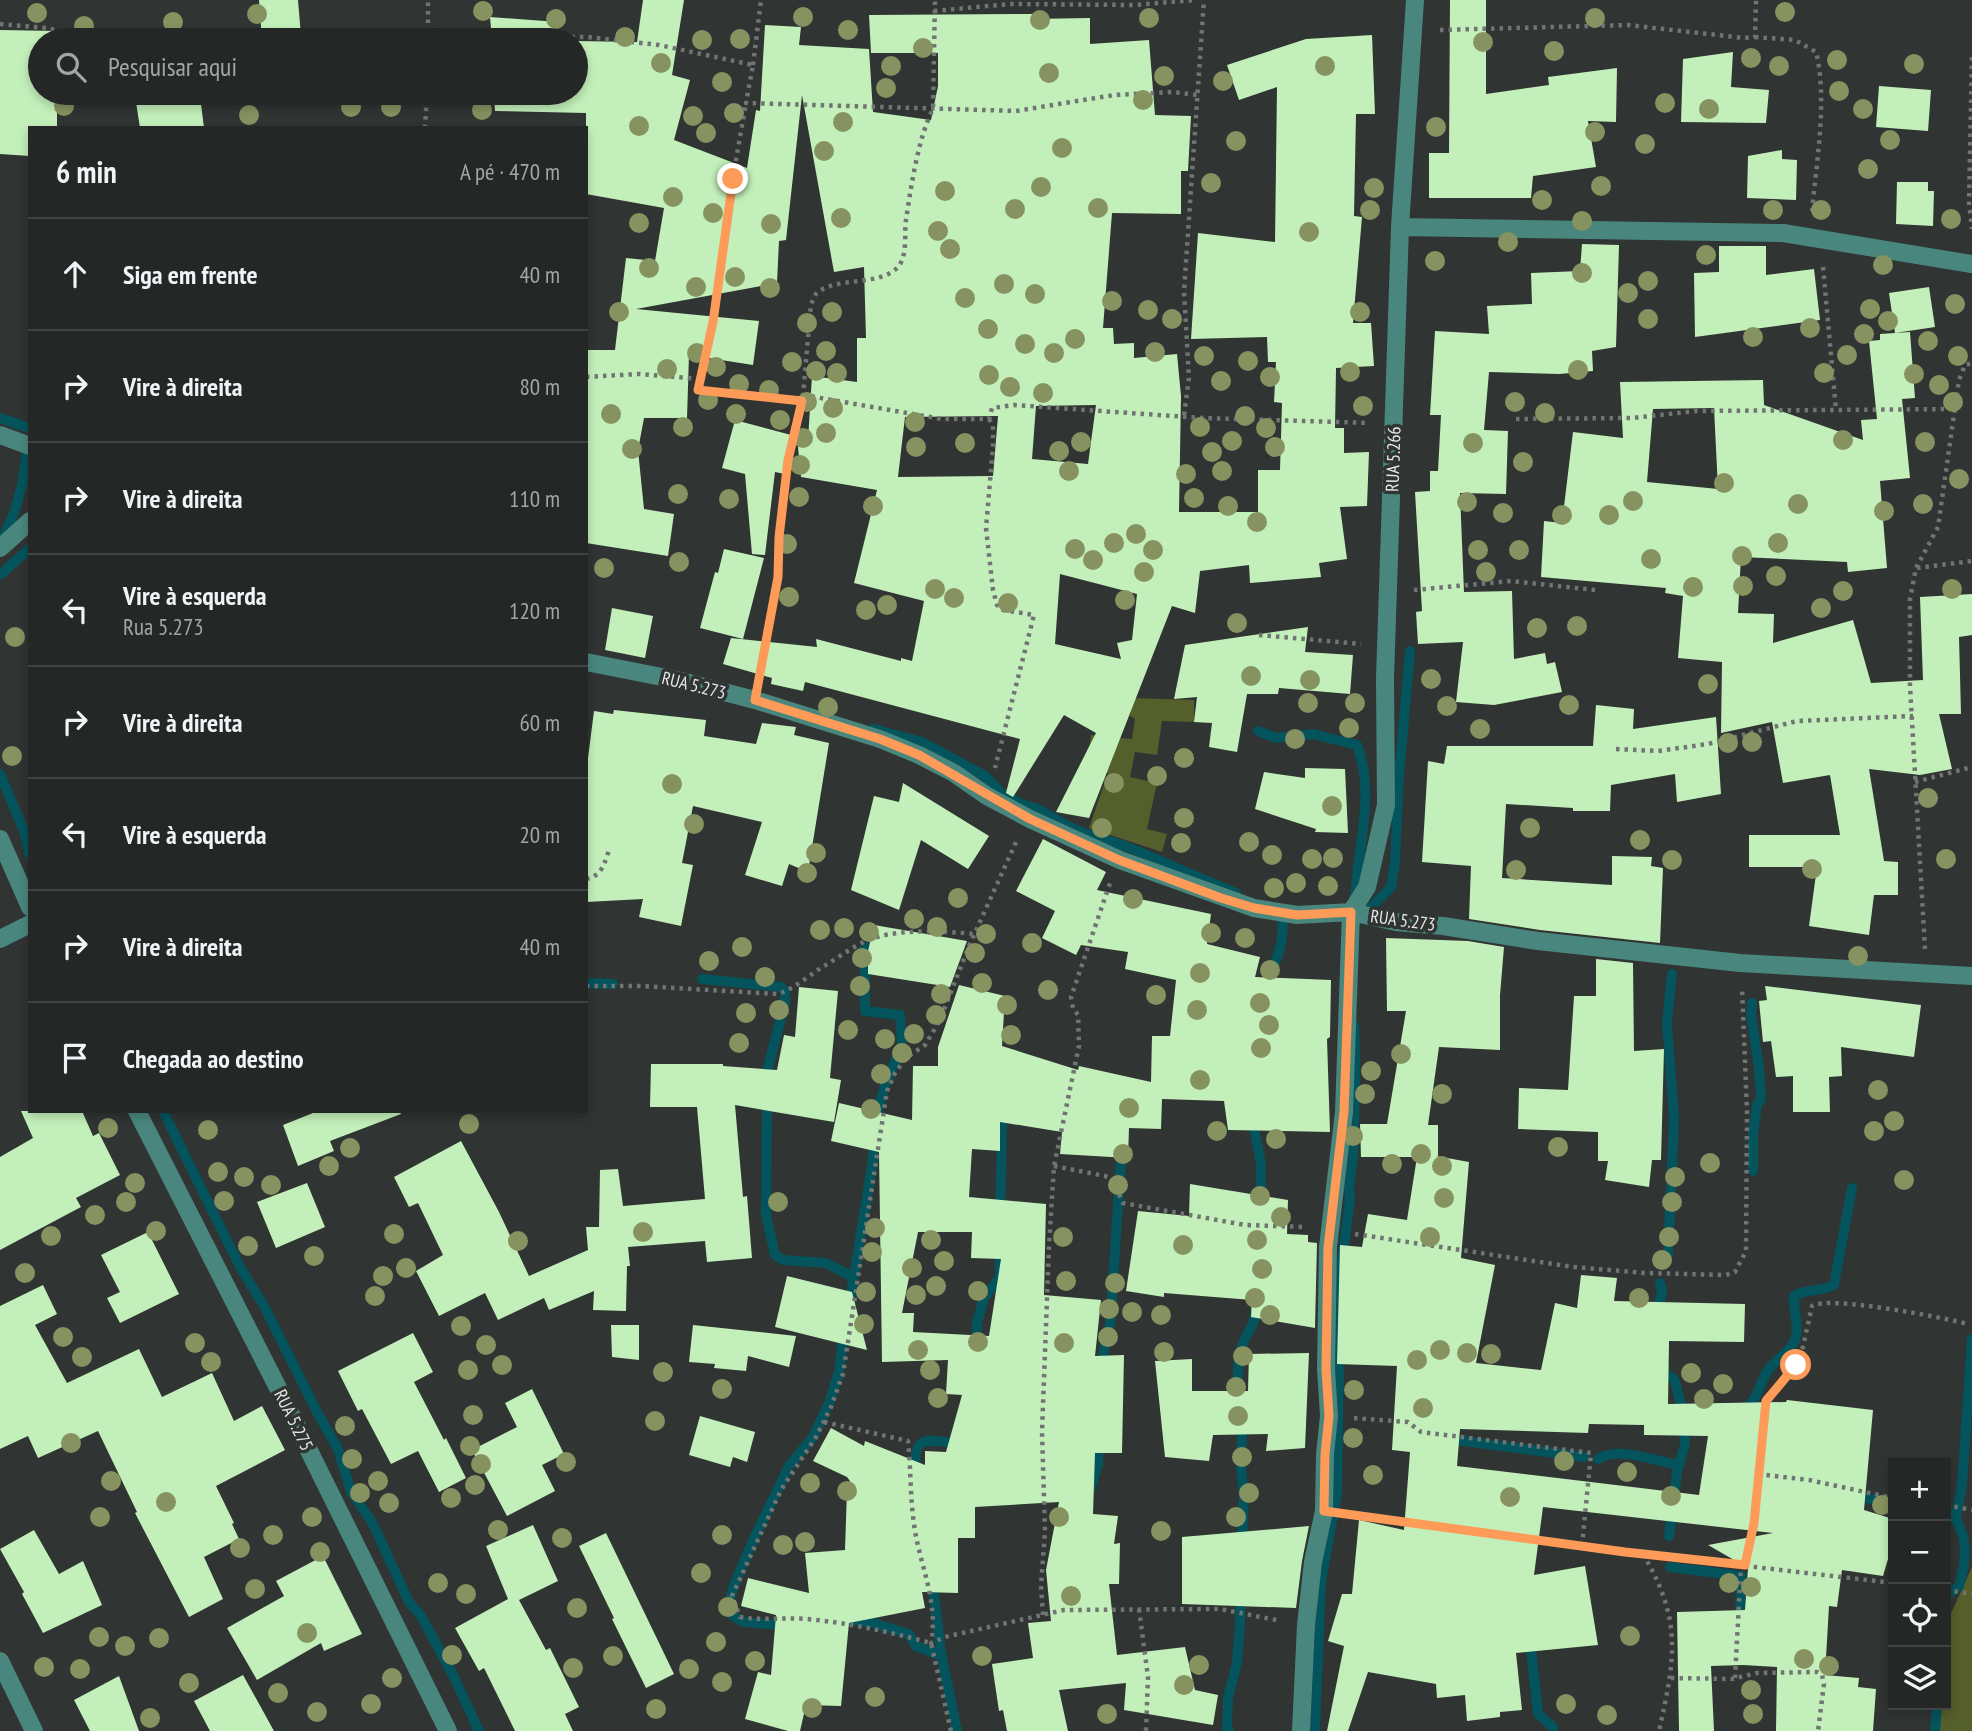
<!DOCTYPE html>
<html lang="pt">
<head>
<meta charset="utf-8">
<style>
	body { margin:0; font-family:"PT Sans Narrow",sans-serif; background:#303332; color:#f1f3f6 }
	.controls { position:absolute; right:21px; bottom:21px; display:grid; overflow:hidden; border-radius:0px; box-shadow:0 4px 10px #0003 }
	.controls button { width:63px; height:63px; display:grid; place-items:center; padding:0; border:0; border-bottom:2px solid #414443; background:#242726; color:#f1f3f6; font:35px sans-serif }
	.stop { position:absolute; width:21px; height:21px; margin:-16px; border:5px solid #fe9b58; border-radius:50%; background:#fff }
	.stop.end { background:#fe9b58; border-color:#fff; box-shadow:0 2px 7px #0008 }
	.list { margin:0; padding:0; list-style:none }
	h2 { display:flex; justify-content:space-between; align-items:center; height:91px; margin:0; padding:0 28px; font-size:30px }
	h2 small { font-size:23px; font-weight:400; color:#a3a5a7 }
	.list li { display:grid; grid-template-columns:46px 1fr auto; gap:21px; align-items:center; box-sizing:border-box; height:112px; padding:0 28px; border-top:2px solid #414443 }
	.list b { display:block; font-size:26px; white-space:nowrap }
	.list p { margin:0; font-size:23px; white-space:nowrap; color:#a3a5a7 }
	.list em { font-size:23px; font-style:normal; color:#a3a5a7 }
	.icon { flex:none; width:38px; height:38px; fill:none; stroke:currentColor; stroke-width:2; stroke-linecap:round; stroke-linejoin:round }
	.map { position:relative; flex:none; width:1972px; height:1731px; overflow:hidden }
	.search { position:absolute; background:#242726; box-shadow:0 4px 10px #0003; left:28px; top:28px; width:560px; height:77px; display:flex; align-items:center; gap:18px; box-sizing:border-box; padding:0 24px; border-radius:38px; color:#a3a5a7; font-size:26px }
	.panel { position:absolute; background:#242726; box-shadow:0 4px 10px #0003; left:28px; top:126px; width:560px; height:987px; border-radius:0px }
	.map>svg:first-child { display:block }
</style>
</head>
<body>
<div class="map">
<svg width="1972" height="1731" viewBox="0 0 1972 1731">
	<rect width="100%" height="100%" fill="#303432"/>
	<path fill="#555f2b" d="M1132,698L1194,700V722L1162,721L1157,755L1135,752L1130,777L1157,783L1147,829L1167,834L1162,852L1089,828L1108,773L1087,766L1091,735L1132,739L1135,719L1130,716Z
		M1972,1567V1731H1933L1938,1729L1940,1705H1946L1948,1620Z"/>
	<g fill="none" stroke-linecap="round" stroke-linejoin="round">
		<path stroke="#03545c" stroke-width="10" d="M0,418L30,428
			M2,540L14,513L22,485L29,440
			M0,575L30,548
			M873,729L922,742L985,776L1001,793L1021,804L1038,809L1068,826L1101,840H1107L1130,848L1236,893
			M1258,731L1276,738L1313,734L1357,745C1376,796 1357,848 1355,900
			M0,774L24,831L30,855
			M1361,918L1391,887L1395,862L1399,776L1410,651
			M702,979L781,987L785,992V1002L765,1080L767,1108L766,1215L775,1255L783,1260L826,1263L853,1277
			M586,983L613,984
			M1266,989C1274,964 1289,936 1280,910
			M1752,1003L1751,1015L1759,1068L1761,1099L1757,1105L1753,1134V1171
			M163,1111L240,1267L264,1306L317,1412L338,1449L351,1492L372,1522L409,1602L421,1616L454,1677L479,1731
			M1252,1117L1261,1164V1208
			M1000,1213L1002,1125
			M1665,1262L1668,1254L1674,1118L1667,1023L1672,974
			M849,1306L872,1166L877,1114L885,1085L902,1045L900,1015L865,1011V947
			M1657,1314L1662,1291L1660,1283
			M976,1347L977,1322L984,1298L1000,1277V1246
			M1664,1367L1666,1376L1673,1378L1675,1381L1683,1414L1685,1444L1677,1472L1669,1536
			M1102,1369L1105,1342L1110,1325L1122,1145
			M1238,1405C1238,1386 1236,1361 1243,1343C1250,1326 1255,1328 1256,1306
			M1751,1415V1403C1760,1393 1760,1380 1769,1369C1776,1359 1790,1352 1795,1340C1800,1327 1793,1310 1794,1296C1807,1288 1822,1292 1834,1285L1852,1188
			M1240,1421L1242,1430L1241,1468L1244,1496L1242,1544
			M1448,1439L1584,1457
			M1598,1459C1619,1446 1655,1461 1679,1465
			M916,1475C911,1428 930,1443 963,1443
			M1091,1487L1098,1464L1099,1441
			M1851,1496L1893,1502
			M1946,1510C1970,1529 1967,1559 1959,1586L1946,1596
			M1956,1518L1962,1485L1972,1339
			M1670,1567L1741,1576L1740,1622
			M932,1579L941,1653L957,1731
			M849,1620L873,1623L909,1634L916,1646L942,1656
			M1240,1624L1241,1592
			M789,1626L743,1622L733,1616L730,1599L734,1585L756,1534L789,1466L813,1437L830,1401L839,1371L844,1332
			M1530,1639L1538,1714L1553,1727V1731
			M1229,1731L1227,1727L1228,1697L1237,1663L1240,1624
			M1315,1731L1321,1581L1337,1493L1339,1364L1335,1335L1336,1307L1350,1199C1347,1184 1352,1170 1353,1156C1354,1114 1357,1066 1354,1025
			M1935,1731L1937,1705"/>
	</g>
	<path fill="#c3f0ba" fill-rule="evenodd" d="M259,0H298L301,36L262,40Z
		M643,0H684L672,75L690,80L674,140L747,168L756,110L760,111L765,25L801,27L799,45L869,49L873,112L931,120L938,86V53H871L869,15L1033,14V19L1090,18V44L1149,40L1155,115L1191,116L1188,171H1181V214L1112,213L1103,328H1113L1114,344L1134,343V358L1177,354L1181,396L1179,512H1258V470H1280L1282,403L1274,402L1276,362H1268L1267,337L1191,339L1198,233L1275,242L1277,87L1239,100L1227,65L1306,39L1372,35L1375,114H1356L1354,216L1362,217L1353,323H1371L1374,366L1336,368L1335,428H1344V453L1369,452L1367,506L1340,507L1347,559L1319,563L1321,577L1250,583L1249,565L1200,571L1195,613L1172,606L1089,818L1056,812L1096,733L1064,715L1013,797L1006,793L1020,739L805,682L803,691L771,684L772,678L723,664L731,638L817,647L816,639L901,661V658L912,661L924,601L854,583L877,490L801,477L797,437L808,440L812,376L857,382V338H866L864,267L834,272L802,95L786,240L779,241L777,283L636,309L759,321L753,365L689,355L687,418H644L638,450L644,509L674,514L668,556L586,543V350H615L626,258L655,261L664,208L586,194V113L495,111L494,93H576V41L637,42ZM1096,405L1088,464L1032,459L1036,406ZM998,416L993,476L898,477L905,417ZM1060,574L1137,594L1132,640L1117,643L1121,659L1055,644Z
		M1450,0H1486V94L1549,85L1548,77L1617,68L1616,122L1588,121L1596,167L1533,176L1531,198H1429V153H1449Z
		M490,17L558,22L557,40H561H492Z
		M0,30L58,31V40H40V93H57V128H30V156L0,154Z
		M1733,52L1731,87L1769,90L1766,123L1681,122L1683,59Z
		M1879,86L1931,90L1928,131L1876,127Z
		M200,96L204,128H140L136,102Z
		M1782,150V159L1797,160L1796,200L1747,198L1748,156Z
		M1897,182H1928V191H1934L1933,226L1896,224Z
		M1582,244L1619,245L1616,347L1592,351L1593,371L1559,374L1489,372L1484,430L1508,431L1506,494L1460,493L1464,592L1512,591L1514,659L1545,653L1547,664L1555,662L1562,692L1494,705L1456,702L1463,642L1418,644L1416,612L1422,611L1415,492L1430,491V471H1438L1441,415H1430L1435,331L1489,334L1487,306L1532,304L1531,273L1580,271Z
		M1719,246H1766V275L1814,269L1820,320L1695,337L1694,273L1719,272Z
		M1929,287L1935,327L1895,333L1889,293Z
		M1910,332L1915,398L1902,399L1910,478L1880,481L1887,568L1848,572L1847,562L1741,557L1738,613L1774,614L1773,643L1853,620L1871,683L1923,680L1920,597L1972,594V635L1959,637L1961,714H1939L1952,769L1920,775L1869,769L1884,861L1898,862V895H1874L1869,935L1809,926L1817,867H1749V835H1840L1830,775L1783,783L1772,722L1721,733L1722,662L1678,658L1683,596L1665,593L1666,588L1541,577L1544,521L1562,523L1573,432L1623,438L1620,382L1763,380L1764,405L1863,440L1861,420L1877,419L1869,341L1880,340V334ZM1714,408L1718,489L1647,482L1653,409Z
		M735,420L795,436L785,474L775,472L765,555L752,554L745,474L722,468Z
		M724,549L764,558L743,639L700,628L715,572L718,573Z
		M612,608L653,616L645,658L605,650Z
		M1308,627L1305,652L1353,655L1350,694L1279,688L1278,694H1247L1237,752L1209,747L1212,723L1194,722L1197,697L1174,699L1185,645Z
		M1596,705L1634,709L1633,729L1716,717L1721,794L1677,802L1675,774L1611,785L1610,811H1573V808L1506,804L1502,878L1612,885V856L1652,857L1651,866L1663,868L1660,943L1540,930L1469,919L1471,866L1422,862L1428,761L1444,764L1447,746H1593Z
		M614,710L706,720L704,736L756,744L762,723L796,727L794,735L829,743L808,872L789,864L782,886L745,875L762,822L693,806L682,863L693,865L681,926L639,917L643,899L586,902V757L588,758L594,711L613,714Z
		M1305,768L1345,769L1348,833L1315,832L1316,829L1255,809L1264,772L1305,778Z
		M903,783L989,836L968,869L921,840L899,910L851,890L874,796L899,802Z
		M1043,839L1106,872L1097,890L1211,914L1207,944L1260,957L1255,977L1331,980L1330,1037L1327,1039L1330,1132L1228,1130L1224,1101L1162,1099L1161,1129L1129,1128L1128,1158L1060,1154L1062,1132L1000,1122V1151L972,1149L969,1197L1046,1204L1044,1295L1101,1300L1095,1356L1124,1355L1122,1453H1095L1093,1514L1118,1516L1114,1544L1120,1543L1119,1584H1109L1117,1655L1185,1647L1195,1690L1218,1695L1213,1725L1124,1710L1126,1683L1059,1690L1068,1731H1007L1003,1710L999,1711L992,1664L1033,1658L1028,1623L1051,1621L1046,1570L1059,1502L975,1507V1538H958V1593L922,1592L925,1608L849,1623L841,1706L806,1705L800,1731H788L745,1719L758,1672L771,1675L776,1615L741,1606L748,1578L809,1593L805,1553L845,1550L847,1490L850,1481L847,1477L813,1461L831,1428L864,1446L865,1441L925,1465V1451L946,1452L962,1395L946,1394L948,1360L882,1362L879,1152L831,1141L839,1103L912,1120L913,1066H938V1047L959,985L1005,996L1002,1046L1078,1070L1079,1066L1151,1082L1152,1036H1170L1176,980L1125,969L1128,952L1081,945L1076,955L1042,938L1055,911L1016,891ZM918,1232H972L971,1258L1001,1259L989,1336L913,1332L914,1313H902Z
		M874,925L967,941L950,987L868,974V951Z
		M1386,938L1468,941L1504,947L1500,995V1050L1439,1047L1428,1125H1438V1156H1436L1469,1162L1461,1258L1495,1265L1476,1363L1541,1370L1555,1303L1577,1308L1581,1275L1617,1278L1614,1301L1745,1304L1744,1342L1669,1341L1668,1404L1786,1402L1787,1400L1873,1410L1864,1510L1893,1519V1542L1883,1576L1842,1570L1837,1607L1829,1606L1825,1675L1859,1678L1858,1687L1876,1689L1873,1731H1776L1777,1667L1743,1665L1711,1666L1714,1731H1679L1677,1612L1745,1610L1748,1568L1708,1545L1773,1533L1543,1507L1534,1575L1585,1566L1598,1645L1516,1653L1522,1710L1500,1712V1717L1467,1721L1465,1695L1437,1698L1436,1684L1368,1672L1348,1731H1327L1344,1646L1328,1641L1342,1594H1352L1359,1520L1404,1530L1410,1452L1392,1450L1397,1366L1337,1364L1340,1245L1362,1247L1368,1214L1407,1220L1417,1157H1361L1360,1124H1387L1406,1011H1387ZM1589,1424L1644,1425V1435L1708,1436L1699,1495L1457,1466L1460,1429L1588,1433Z
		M1596,959L1633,963L1634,1051L1664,1049L1661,1160H1652L1649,1187L1605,1180L1608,1161H1598V1132L1518,1129L1519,1088L1568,1090L1574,996H1596Z
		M1765,986L1921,1005L1914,1057L1841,1047L1842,1076L1829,1077L1830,1112H1793V1076L1776,1077L1771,1041L1763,1042L1759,1001L1767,1000Z
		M799,987L838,991L830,1078L841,1080L834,1122L735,1105L743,1197L747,1196L752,1258L707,1262L705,1241L628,1247L630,1266H627L626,1311L593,1310L594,1291L549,1310L544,1298L498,1320L485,1293L439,1316L416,1271L443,1255L418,1203L409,1207L394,1177L461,1141L499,1212L529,1276L588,1250L586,1227H599L600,1170L618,1169L623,1206L705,1199L697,1107H650L651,1064H723V1066L777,1070L784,1035L795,1037Z
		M21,1111H82L93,1136L99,1133L120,1175L76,1198L81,1207L0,1250V1157L33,1138Z
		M318,1111H400L401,1114L330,1141L334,1151L298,1166L283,1125Z
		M307,1183L325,1227L276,1248L257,1202Z
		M1190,1184L1288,1200L1287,1234L1308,1235V1242L1317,1243L1315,1328L1251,1317L1252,1300L1164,1293V1297L1126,1291L1138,1211L1189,1216Z
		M148,1232L179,1294L120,1323L107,1298L120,1292L101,1255Z
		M787,1276L852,1292L867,1350L775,1327Z
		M43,1285L57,1314L35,1325L67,1383L139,1349L162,1397L212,1373L234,1421L262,1406L285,1450L216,1486L234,1523L232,1524L239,1539L204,1557L223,1599L189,1617L135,1513L137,1512L98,1431L38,1458L28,1436L0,1449V1306Z
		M611,1325H639V1360L612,1357Z
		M693,1325L796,1336L789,1367L748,1356L746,1371L714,1368L715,1364L689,1362Z
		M413,1333L433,1372L414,1382L444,1440L446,1438L466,1478L439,1492L418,1451L391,1464L362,1409L358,1411L338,1371Z
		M1309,1353L1305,1448L1266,1451L1268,1434L1213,1435L1209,1461L1165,1457L1155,1361L1192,1359V1391H1248L1249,1354Z
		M532,1389L564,1454L542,1465L555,1491L507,1516L472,1450L517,1427L505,1403Z
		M700,1416L755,1432L747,1462L733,1457L730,1467L689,1455Z
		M533,1525L558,1581L519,1600L546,1650L550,1648L579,1707L565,1714L573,1731H515L484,1668L479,1671L455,1628L508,1599L486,1546Z
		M1309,1526L1302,1561L1296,1608L1182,1604V1537Z
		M34,1530L59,1574L83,1561L102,1605L43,1633L22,1594L24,1592L0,1549Z
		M606,1533L674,1674L646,1688L612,1619L614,1618L579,1546Z
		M323,1556L362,1634L324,1651L321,1643L257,1680L227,1628L284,1596L276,1581Z
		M243,1675L274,1731H210L194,1701Z
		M119,1676L139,1731H90L74,1700Z"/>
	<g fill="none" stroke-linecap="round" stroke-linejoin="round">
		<path stroke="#707472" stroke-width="4.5" stroke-dasharray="3.5 5" stroke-linecap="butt" d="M934,11L1010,4L1135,5L1194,0
			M0,24L47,28L97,40
			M1440,30L1628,25L1744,38L1755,37L1756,0
			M1755,37L1795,40L1816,52C1828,100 1816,163 1812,213
			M396,40L423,39L436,30L522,37H588L659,45L753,65L746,103L1016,111L1114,95L1173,92L1198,95
			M428,40V0
			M1972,57L1969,203L1972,229
			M753,65L761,0
			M425,128L427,93
			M1823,267L1836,410
			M586,377L639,374L700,379L698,390L802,401
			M700,379L710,340L730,194L746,103
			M803,395L942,419H989L992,408L1014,405L1202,418L1369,423
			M1184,415L1189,378L1184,291L1204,0
			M989,419L993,425V446L986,528L993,590L997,605L1003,610L1034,615L995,768
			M1516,419L1632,418L1697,411L1956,409
			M1917,568L1972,561
			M1414,590L1511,581L1595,590
			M1259,635L1361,644
			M760,673L778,577L779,537L788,460L803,395L811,304C813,301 813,297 816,294C834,276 880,287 898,267C908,255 904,234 906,220C911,187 918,138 933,109L935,0
			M1616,749L1658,751L1708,744L1797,721L1913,716
			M1915,782L1972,767
			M586,879C603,876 605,861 610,847
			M1925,949L1910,686V599L1916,568L1938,527L1959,380L1965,365L1972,363
			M586,986H640L778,994C796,988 809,975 824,966C838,958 852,947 866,941C895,928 943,931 974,934
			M1054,1166L1105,1176L1113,1180L1123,1203L1245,1225L1305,1227
			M1355,1234L1573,1267L1645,1273L1726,1275L1735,1272L1746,1251L1747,1112L1742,988
			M1354,1418L1408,1422L1421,1432L1591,1453L1582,1546
			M824,1422L908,1441C911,1469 910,1497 914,1524C919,1564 939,1601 931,1643L945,1637L1064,1610L1220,1609L1281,1621
			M1758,1474L1809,1480L1893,1498
			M1946,1505L1972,1510
			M1349,1515L1625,1552L1893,1583
			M1643,1554C1683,1621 1675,1659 1659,1731
			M1745,1565L1754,1523L1766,1401L1796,1365L1802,1351L1812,1306C1828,1295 1945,1318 1968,1324
			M1946,1590L1972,1594
			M1139,1609L1148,1677L1146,1731
			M1043,1615L1041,1586L1045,1531L1042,1432L1049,1246L1054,1166L1079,1046L1078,1015L1073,1008L1071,997L1110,883
			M1671,1678L1732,1679L1757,1673L1817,1672L1822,1675L1824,1684L1818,1731
			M1735,1678L1741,1565
			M951,1731L931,1643C889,1632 850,1623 807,1619C784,1617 763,1621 740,1617L732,1596L781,1490L816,1437L831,1407L843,1374L887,1091L895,1073L907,1057L925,1045L940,1020L969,946L1017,840"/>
		<path stroke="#49877e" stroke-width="18" d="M1400,227L1783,233L1972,264
			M0,435L30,446
			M0,548L30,521
			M586,662L677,680L755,700L880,739L919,755L954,773L987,796L1030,819L1120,860L1254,908L1297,915L1351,912L1396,922L1443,926L1538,941L1740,963L1972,976
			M0,839L30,907
			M1351,912L1367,887L1386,805L1385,678L1400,227L1415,0
			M0,939L30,924
			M137,1111L277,1386L448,1731
			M0,1661L34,1731
			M1301,1731L1306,1625L1313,1562L1324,1511L1325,1454L1329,1416L1326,1369L1328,1247L1344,1112L1351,912"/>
	</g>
	<g fill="#869360">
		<circle cx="483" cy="11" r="10"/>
		<circle cx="1785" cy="12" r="10"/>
		<circle cx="37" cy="13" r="10"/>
		<circle cx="257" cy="14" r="10"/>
		<circle cx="803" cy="17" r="10"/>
		<circle cx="1149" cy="18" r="10"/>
		<circle cx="1595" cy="18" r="10"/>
		<circle cx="556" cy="19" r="10"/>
		<circle cx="1040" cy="20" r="10"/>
		<circle cx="173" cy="22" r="10"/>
		<circle cx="84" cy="26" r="10"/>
		<circle cx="848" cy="30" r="10"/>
		<circle cx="625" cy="37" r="10"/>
		<circle cx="740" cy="39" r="10"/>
		<circle cx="702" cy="40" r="10"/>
		<circle cx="1483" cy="42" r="10"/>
		<circle cx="923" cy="48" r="10"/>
		<circle cx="1554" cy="51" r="10"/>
		<circle cx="1751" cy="58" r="10"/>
		<circle cx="1837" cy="60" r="10"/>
		<circle cx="661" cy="63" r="10"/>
		<circle cx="1914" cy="64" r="10"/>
		<circle cx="891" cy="66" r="10"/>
		<circle cx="1325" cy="66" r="10"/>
		<circle cx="1779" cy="66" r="10"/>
		<circle cx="1049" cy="73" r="10"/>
		<circle cx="1164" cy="76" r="10"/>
		<circle cx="1223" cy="81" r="10"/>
		<circle cx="722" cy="82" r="10"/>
		<circle cx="886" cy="88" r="10"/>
		<circle cx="1839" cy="91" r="10"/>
		<circle cx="1143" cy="100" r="10"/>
		<circle cx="1665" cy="103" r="10"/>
		<circle cx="64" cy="106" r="10"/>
		<circle cx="351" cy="107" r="10"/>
		<circle cx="391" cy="107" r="10"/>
		<circle cx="1709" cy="109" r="10"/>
		<circle cx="1863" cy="109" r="10"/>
		<circle cx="482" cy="110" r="10"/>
		<circle cx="734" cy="113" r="10"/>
		<circle cx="249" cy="115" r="10"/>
		<circle cx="693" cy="116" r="10"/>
		<circle cx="843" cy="122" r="10"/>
		<circle cx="639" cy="126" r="10"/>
		<circle cx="1436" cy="127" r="10"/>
		<circle cx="1595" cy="132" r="10"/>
		<circle cx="706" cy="133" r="10"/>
		<circle cx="1890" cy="140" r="10"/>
		<circle cx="1236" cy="141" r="10"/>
		<circle cx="1645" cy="144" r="10"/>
		<circle cx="1062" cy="148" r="10"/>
		<circle cx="824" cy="151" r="10"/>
		<circle cx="1868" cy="169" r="10"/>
		<circle cx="1211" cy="183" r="10"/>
		<circle cx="1601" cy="186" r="10"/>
		<circle cx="1041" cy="187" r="10"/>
		<circle cx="1374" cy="188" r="10"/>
		<circle cx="945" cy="191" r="10"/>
		<circle cx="673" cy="197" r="10"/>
		<circle cx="1542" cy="200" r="10"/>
		<circle cx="1098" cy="208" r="10"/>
		<circle cx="1015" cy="209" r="10"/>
		<circle cx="1370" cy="210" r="10"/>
		<circle cx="1773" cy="210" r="10"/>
		<circle cx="1821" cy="210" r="10"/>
		<circle cx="713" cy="213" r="10"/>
		<circle cx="841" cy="218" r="10"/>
		<circle cx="1951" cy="219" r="10"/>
		<circle cx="1582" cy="221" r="10"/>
		<circle cx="639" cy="223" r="10"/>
		<circle cx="771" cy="224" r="10"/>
		<circle cx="938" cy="231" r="10"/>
		<circle cx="1309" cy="232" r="10"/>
		<circle cx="1508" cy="242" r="10"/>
		<circle cx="950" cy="249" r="10"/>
		<circle cx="1706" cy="255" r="10"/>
		<circle cx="1435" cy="261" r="10"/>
		<circle cx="1883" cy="265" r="10"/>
		<circle cx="649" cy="268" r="10"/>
		<circle cx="1582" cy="273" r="10"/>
		<circle cx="735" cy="277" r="10"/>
		<circle cx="1648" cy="281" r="10"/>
		<circle cx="1004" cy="284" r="10"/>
		<circle cx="696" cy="287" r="10"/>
		<circle cx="770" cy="288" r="10"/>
		<circle cx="1628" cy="293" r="10"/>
		<circle cx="1035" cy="294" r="10"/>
		<circle cx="965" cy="298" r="10"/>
		<circle cx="1112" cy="301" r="10"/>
		<circle cx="1955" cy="304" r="10"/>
		<circle cx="1870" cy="309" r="10"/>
		<circle cx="1148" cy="310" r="10"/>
		<circle cx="619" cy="312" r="10"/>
		<circle cx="832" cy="312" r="10"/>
		<circle cx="1360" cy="312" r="10"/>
		<circle cx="1172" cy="319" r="10"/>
		<circle cx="1648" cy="319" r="10"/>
		<circle cx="1888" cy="321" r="10"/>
		<circle cx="807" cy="323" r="10"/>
		<circle cx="1810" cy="328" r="10"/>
		<circle cx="988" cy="329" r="10"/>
		<circle cx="1864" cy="334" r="10"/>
		<circle cx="1753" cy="337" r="10"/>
		<circle cx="1075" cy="339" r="10"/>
		<circle cx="1928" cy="341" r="10"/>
		<circle cx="1025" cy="344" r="10"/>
		<circle cx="826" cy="351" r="10"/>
		<circle cx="1155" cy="352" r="10"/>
		<circle cx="697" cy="353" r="10"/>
		<circle cx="1054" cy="353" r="10"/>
		<circle cx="1847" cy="355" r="10"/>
		<circle cx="1204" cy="356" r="10"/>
		<circle cx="1958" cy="356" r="10"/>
		<circle cx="1248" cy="361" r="10"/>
		<circle cx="792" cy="362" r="10"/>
		<circle cx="716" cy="367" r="10"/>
		<circle cx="667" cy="369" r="10"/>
		<circle cx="1578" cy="370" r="10"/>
		<circle cx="816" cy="371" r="10"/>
		<circle cx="1350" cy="372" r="10"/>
		<circle cx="837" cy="373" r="10"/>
		<circle cx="1824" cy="373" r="10"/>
		<circle cx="1914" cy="374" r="10"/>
		<circle cx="989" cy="375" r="10"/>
		<circle cx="1270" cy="377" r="10"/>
		<circle cx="1221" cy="381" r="10"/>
		<circle cx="739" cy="384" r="10"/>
		<circle cx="1939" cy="385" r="10"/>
		<circle cx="1010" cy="387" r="10"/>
		<circle cx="769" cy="390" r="10"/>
		<circle cx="1043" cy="393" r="10"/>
		<circle cx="708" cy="400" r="10"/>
		<circle cx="807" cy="402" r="10"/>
		<circle cx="1515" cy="402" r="10"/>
		<circle cx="1953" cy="402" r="10"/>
		<circle cx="1363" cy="406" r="10"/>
		<circle cx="833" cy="408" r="10"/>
		<circle cx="1545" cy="413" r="10"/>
		<circle cx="611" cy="414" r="10"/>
		<circle cx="736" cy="414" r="10"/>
		<circle cx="1245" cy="416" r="10"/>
		<circle cx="780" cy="420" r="10"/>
		<circle cx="915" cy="422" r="10"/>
		<circle cx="683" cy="427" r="10"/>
		<circle cx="1200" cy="427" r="10"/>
		<circle cx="1266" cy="428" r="10"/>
		<circle cx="826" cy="433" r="10"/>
		<circle cx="803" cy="438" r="10"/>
		<circle cx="1843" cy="440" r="10"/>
		<circle cx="1232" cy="441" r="10"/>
		<circle cx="1081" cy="442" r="10"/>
		<circle cx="1925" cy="442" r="10"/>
		<circle cx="965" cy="443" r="10"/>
		<circle cx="1473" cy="443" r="10"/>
		<circle cx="916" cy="447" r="10"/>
		<circle cx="1275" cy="447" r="10"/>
		<circle cx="632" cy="449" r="10"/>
		<circle cx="1059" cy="451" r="10"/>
		<circle cx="1212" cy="452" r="10"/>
		<circle cx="1523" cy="462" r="10"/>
		<circle cx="800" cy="465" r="10"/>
		<circle cx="1069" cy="471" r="10"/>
		<circle cx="1222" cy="471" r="10"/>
		<circle cx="1186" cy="474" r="10"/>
		<circle cx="1959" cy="479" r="10"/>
		<circle cx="1724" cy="483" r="10"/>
		<circle cx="678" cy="494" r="10"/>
		<circle cx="799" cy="497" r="10"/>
		<circle cx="1194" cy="498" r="10"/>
		<circle cx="729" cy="499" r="10"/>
		<circle cx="1633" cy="501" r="10"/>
		<circle cx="1467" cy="502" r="10"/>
		<circle cx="1798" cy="504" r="10"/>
		<circle cx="1923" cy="504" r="10"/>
		<circle cx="873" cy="506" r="10"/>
		<circle cx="1228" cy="506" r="10"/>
		<circle cx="1884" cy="511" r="10"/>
		<circle cx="1503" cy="513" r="10"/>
		<circle cx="1562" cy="515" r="10"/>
		<circle cx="1609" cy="515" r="10"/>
		<circle cx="1257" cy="522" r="10"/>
		<circle cx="1136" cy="534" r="10"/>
		<circle cx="1114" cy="543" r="10"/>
		<circle cx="1778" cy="543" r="10"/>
		<circle cx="787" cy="544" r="10"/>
		<circle cx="1075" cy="549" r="10"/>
		<circle cx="1153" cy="550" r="10"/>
		<circle cx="1478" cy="550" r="10"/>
		<circle cx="1519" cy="550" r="10"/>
		<circle cx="1742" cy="556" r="10"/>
		<circle cx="1651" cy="559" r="10"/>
		<circle cx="1093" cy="560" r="10"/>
		<circle cx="679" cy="562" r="10"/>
		<circle cx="604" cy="568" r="10"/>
		<circle cx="1144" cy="572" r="10"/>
		<circle cx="1486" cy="572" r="10"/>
		<circle cx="1776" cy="576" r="10"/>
		<circle cx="1743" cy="586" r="10"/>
		<circle cx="1693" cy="587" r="10"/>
		<circle cx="935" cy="589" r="10"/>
		<circle cx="1952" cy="589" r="10"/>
		<circle cx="1843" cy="591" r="10"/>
		<circle cx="789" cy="597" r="10"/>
		<circle cx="954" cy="598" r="10"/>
		<circle cx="1125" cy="600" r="10"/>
		<circle cx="1008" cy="603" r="10"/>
		<circle cx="887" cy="605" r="10"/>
		<circle cx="1821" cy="608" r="10"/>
		<circle cx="866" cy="610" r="10"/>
		<circle cx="1237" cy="623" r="10"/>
		<circle cx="1577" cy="626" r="10"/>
		<circle cx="1537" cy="628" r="10"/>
		<circle cx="15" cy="637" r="10"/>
		<circle cx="1251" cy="676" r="10"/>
		<circle cx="1431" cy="679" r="10"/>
		<circle cx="1310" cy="680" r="10"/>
		<circle cx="1708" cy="684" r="10"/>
		<circle cx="1308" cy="703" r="10"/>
		<circle cx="1355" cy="703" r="10"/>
		<circle cx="1569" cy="705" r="10"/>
		<circle cx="1447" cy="706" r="10"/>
		<circle cx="828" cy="707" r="10"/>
		<circle cx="1349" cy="728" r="10"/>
		<circle cx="1480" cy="729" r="10"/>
		<circle cx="1295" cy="739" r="10"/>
		<circle cx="1752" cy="742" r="10"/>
		<circle cx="1728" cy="743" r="10"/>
		<circle cx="12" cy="756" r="10"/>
		<circle cx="1184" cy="758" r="10"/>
		<circle cx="1157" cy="776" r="10"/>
		<circle cx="1114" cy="783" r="10"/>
		<circle cx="672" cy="784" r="10"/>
		<circle cx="1928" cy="798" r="10"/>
		<circle cx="1332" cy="806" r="10"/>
		<circle cx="1184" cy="818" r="10"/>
		<circle cx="694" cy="824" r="10"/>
		<circle cx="1102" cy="828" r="10"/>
		<circle cx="1530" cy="828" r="10"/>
		<circle cx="1640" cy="840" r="10"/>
		<circle cx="1249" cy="842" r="10"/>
		<circle cx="1181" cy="843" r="10"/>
		<circle cx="816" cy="853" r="10"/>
		<circle cx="1272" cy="855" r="10"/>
		<circle cx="1333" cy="858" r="10"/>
		<circle cx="1312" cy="859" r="10"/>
		<circle cx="1946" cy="859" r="10"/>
		<circle cx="1672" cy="860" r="10"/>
		<circle cx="1812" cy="869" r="10"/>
		<circle cx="1516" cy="870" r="10"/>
		<circle cx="807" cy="873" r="10"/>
		<circle cx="1296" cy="883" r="10"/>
		<circle cx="1328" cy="886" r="10"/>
		<circle cx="1274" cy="888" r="10"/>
		<circle cx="958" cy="898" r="10"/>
		<circle cx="1133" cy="899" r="10"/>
		<circle cx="914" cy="919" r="10"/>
		<circle cx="937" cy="927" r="10"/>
		<circle cx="844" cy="928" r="10"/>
		<circle cx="820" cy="930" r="10"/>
		<circle cx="869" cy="932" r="10"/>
		<circle cx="1211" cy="933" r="10"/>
		<circle cx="986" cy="934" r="10"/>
		<circle cx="1245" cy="938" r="10"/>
		<circle cx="1032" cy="943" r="10"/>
		<circle cx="742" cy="947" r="10"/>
		<circle cx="975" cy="953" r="10"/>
		<circle cx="1858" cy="956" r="10"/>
		<circle cx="862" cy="958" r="10"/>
		<circle cx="709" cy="961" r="10"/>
		<circle cx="1270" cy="970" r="10"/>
		<circle cx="1200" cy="973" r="10"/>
		<circle cx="765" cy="977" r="10"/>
		<circle cx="982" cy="983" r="10"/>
		<circle cx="860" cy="986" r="10"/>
		<circle cx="1048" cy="990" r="10"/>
		<circle cx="941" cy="994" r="10"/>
		<circle cx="1156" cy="995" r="10"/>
		<circle cx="1260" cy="1003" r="10"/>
		<circle cx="1007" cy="1005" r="10"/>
		<circle cx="779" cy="1010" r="10"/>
		<circle cx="1197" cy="1010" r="10"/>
		<circle cx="746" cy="1013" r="10"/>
		<circle cx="936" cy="1015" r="10"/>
		<circle cx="1269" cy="1025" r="10"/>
		<circle cx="848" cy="1030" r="10"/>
		<circle cx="914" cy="1034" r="10"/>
		<circle cx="1011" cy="1035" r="10"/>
		<circle cx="885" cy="1039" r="10"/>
		<circle cx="739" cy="1043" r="10"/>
		<circle cx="1261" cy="1048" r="10"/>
		<circle cx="902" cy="1053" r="10"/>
		<circle cx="1401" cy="1054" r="10"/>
		<circle cx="1371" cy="1071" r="10"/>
		<circle cx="881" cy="1074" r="10"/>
		<circle cx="1200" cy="1080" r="10"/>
		<circle cx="1878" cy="1090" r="10"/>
		<circle cx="1365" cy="1094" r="10"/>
		<circle cx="1442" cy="1094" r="10"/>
		<circle cx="1129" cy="1108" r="10"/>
		<circle cx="871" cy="1109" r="10"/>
		<circle cx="1894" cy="1121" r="10"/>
		<circle cx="469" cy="1124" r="10"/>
		<circle cx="108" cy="1128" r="10"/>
		<circle cx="208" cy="1130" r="10"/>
		<circle cx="1217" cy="1131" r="10"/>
		<circle cx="1874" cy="1131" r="10"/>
		<circle cx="1353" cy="1136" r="10"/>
		<circle cx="1276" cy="1139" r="10"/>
		<circle cx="1558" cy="1147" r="10"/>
		<circle cx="350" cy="1148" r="10"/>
		<circle cx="1123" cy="1154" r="10"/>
		<circle cx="1421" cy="1154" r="10"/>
		<circle cx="1710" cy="1163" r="10"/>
		<circle cx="1392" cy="1164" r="10"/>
		<circle cx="329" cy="1166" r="10"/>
		<circle cx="1442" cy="1166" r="10"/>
		<circle cx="218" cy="1172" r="10"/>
		<circle cx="244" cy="1177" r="10"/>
		<circle cx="1675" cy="1177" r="10"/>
		<circle cx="1904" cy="1180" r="10"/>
		<circle cx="135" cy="1183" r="10"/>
		<circle cx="271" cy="1185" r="10"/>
		<circle cx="1118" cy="1185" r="10"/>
		<circle cx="1260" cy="1196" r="10"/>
		<circle cx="1444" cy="1198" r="10"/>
		<circle cx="224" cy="1201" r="10"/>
		<circle cx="126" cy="1202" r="10"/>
		<circle cx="778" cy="1202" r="10"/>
		<circle cx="1672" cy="1202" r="10"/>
		<circle cx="95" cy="1215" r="10"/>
		<circle cx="1281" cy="1217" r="10"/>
		<circle cx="875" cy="1228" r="10"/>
		<circle cx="156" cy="1231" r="10"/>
		<circle cx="643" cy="1232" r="10"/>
		<circle cx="394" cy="1234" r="10"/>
		<circle cx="51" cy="1236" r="10"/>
		<circle cx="1063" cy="1237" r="10"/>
		<circle cx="1430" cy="1237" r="10"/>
		<circle cx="1669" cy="1237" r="10"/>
		<circle cx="931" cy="1240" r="10"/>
		<circle cx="1257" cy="1240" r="10"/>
		<circle cx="518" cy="1241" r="10"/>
		<circle cx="1183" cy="1245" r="10"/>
		<circle cx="248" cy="1246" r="10"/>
		<circle cx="872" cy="1252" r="10"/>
		<circle cx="314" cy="1256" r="10"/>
		<circle cx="1662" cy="1260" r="10"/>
		<circle cx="944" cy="1261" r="10"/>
		<circle cx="406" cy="1268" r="10"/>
		<circle cx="912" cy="1268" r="10"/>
		<circle cx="1262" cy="1269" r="10"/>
		<circle cx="25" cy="1273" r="10"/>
		<circle cx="383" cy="1276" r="10"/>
		<circle cx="1066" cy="1281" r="10"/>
		<circle cx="1115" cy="1283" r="10"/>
		<circle cx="936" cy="1286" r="10"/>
		<circle cx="978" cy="1291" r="10"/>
		<circle cx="866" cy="1292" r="10"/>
		<circle cx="916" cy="1295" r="10"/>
		<circle cx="375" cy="1296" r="10"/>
		<circle cx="1255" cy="1298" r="10"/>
		<circle cx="1639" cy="1298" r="10"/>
		<circle cx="1109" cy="1309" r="10"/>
		<circle cx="1132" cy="1312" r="10"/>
		<circle cx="1161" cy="1315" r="10"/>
		<circle cx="1270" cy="1315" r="10"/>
		<circle cx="864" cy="1324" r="10"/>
		<circle cx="461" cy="1326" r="10"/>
		<circle cx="63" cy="1337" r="10"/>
		<circle cx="1108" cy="1337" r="10"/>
		<circle cx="978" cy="1342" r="10"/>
		<circle cx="195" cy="1343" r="10"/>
		<circle cx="1064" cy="1343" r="10"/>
		<circle cx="486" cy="1345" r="10"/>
		<circle cx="918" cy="1350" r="10"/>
		<circle cx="1440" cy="1350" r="10"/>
		<circle cx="1164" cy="1352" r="10"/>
		<circle cx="1467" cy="1353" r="10"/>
		<circle cx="1491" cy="1354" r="10"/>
		<circle cx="1243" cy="1356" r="10"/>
		<circle cx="82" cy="1357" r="10"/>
		<circle cx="1417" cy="1360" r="10"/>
		<circle cx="211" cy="1362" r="10"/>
		<circle cx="502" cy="1365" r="10"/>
		<circle cx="468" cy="1370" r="10"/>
		<circle cx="930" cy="1370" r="10"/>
		<circle cx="663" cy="1372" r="10"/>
		<circle cx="1691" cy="1373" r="10"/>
		<circle cx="1723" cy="1384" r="10"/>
		<circle cx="1236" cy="1387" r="10"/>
		<circle cx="722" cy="1389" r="10"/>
		<circle cx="1354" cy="1390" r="10"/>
		<circle cx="938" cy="1398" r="10"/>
		<circle cx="1704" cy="1399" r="10"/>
		<circle cx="1423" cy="1408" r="10"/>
		<circle cx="473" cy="1415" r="10"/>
		<circle cx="1238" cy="1416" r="10"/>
		<circle cx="655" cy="1421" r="10"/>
		<circle cx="345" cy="1426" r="10"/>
		<circle cx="1353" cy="1438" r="10"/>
		<circle cx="71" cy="1443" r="10"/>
		<circle cx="470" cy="1446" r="10"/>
		<circle cx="1242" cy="1457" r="10"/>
		<circle cx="352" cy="1459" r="10"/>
		<circle cx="1564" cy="1461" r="10"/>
		<circle cx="566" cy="1462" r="10"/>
		<circle cx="481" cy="1464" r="10"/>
		<circle cx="1627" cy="1472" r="10"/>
		<circle cx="1373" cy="1475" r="10"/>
		<circle cx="111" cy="1481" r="10"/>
		<circle cx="378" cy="1481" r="10"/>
		<circle cx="810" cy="1483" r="10"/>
		<circle cx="475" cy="1485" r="10"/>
		<circle cx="847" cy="1491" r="10"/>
		<circle cx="360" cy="1493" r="10"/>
		<circle cx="1249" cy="1493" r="10"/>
		<circle cx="1671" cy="1496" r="10"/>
		<circle cx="1510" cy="1497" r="10"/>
		<circle cx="451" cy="1498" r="10"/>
		<circle cx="166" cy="1502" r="10"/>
		<circle cx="389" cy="1503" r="10"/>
		<circle cx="1882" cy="1505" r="10"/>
		<circle cx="100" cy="1517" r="10"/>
		<circle cx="312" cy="1517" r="10"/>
		<circle cx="1059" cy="1517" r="10"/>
		<circle cx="1236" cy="1517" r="10"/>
		<circle cx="498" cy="1530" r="10"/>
		<circle cx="1161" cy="1531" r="10"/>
		<circle cx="273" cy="1535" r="10"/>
		<circle cx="722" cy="1535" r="10"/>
		<circle cx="562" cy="1538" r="10"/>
		<circle cx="805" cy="1542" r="10"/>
		<circle cx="783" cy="1545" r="10"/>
		<circle cx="240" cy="1548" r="10"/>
		<circle cx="320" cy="1552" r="10"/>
		<circle cx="701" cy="1573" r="10"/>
		<circle cx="438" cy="1583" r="10"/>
		<circle cx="1729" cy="1583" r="10"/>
		<circle cx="1751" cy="1587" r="10"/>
		<circle cx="255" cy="1589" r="10"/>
		<circle cx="466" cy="1594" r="10"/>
		<circle cx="1071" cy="1596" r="10"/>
		<circle cx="728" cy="1607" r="10"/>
		<circle cx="577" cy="1608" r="10"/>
		<circle cx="307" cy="1633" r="10"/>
		<circle cx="1630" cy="1636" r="10"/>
		<circle cx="99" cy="1637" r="10"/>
		<circle cx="159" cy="1638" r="10"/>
		<circle cx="716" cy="1642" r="10"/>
		<circle cx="125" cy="1646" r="10"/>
		<circle cx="452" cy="1655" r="10"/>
		<circle cx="613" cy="1656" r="10"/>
		<circle cx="982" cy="1656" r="10"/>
		<circle cx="1804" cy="1659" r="10"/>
		<circle cx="755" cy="1661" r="10"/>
		<circle cx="1199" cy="1665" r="10"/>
		<circle cx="1829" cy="1666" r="10"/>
		<circle cx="44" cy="1667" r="10"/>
		<circle cx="573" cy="1668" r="10"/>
		<circle cx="80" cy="1669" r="10"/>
		<circle cx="689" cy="1669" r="10"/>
		<circle cx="392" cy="1678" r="10"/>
		<circle cx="722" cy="1682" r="10"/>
		<circle cx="189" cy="1683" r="10"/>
		<circle cx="1184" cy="1685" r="10"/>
		<circle cx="1751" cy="1690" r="10"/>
		<circle cx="278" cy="1693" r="10"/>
		<circle cx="875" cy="1697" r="10"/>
		<circle cx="371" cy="1704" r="10"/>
		<circle cx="1566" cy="1704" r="10"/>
		<circle cx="812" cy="1708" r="10"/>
		<circle cx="656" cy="1709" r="10"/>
		<circle cx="317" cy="1712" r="10"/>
		<circle cx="1107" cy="1714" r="10"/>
		<circle cx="1753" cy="1714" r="10"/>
		<circle cx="1607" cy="1715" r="10"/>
		<circle cx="150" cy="1718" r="10"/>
	</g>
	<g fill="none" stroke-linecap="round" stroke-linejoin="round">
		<path stroke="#fe9b58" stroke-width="9" d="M733,179L713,322L698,390L802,401L788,460L779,537L778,577L755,700L880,739L919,755L1030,819L1119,860L1221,898L1254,908L1297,915L1351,912L1344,1112L1328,1247L1326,1369L1329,1416L1325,1454L1324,1511L1625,1552L1745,1565L1754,1523L1766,1401L1796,1365"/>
	</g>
	<g text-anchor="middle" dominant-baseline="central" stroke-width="7" stroke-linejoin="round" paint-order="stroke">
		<g font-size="18" fill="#e5e8e7" stroke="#303432">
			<text transform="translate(1393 459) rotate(-88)">RUA 5.266</text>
			<text transform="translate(694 685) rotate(14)">RUA 5.273</text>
			<text transform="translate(1403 920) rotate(8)">RUA 5.273</text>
			<text transform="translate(294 1420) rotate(64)">RUA 5.275</text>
		</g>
	</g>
</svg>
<div class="controls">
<button>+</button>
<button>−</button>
<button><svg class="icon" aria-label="locate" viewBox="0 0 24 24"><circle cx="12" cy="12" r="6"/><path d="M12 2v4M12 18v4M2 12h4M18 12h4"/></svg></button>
<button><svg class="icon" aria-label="layers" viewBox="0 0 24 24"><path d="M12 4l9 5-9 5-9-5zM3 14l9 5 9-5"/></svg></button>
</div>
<div class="stop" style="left:1796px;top:1365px"></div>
<div class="stop end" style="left:733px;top:179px"></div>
<div class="search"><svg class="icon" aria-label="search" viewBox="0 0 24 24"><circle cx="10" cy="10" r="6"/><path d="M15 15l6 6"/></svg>Pesquisar aqui</div>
<section class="panel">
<h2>6 min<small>A pé · 470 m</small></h2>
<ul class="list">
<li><svg class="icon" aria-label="ahead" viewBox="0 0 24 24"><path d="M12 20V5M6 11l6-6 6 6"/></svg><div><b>Siga em frente</b></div><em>40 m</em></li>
<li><svg class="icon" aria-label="right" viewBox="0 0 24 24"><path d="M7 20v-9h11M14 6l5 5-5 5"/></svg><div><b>Vire à direita</b></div><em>80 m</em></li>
<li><svg class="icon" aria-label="right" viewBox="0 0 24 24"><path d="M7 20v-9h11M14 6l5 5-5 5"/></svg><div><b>Vire à direita</b></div><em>110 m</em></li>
<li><svg class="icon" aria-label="left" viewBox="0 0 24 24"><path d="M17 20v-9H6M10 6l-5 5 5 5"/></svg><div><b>Vire à esquerda</b><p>Rua 5.273</p></div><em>120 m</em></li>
<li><svg class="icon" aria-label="right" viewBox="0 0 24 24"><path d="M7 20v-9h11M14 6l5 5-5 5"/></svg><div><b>Vire à direita</b></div><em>60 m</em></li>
<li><svg class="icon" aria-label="left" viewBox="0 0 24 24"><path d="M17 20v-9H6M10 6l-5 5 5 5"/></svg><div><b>Vire à esquerda</b></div><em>20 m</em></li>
<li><svg class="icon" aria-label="right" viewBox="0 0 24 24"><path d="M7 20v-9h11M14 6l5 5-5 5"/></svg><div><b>Vire à direita</b></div><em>40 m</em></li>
<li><svg class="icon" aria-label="arrive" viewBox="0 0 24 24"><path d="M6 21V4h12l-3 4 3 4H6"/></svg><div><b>Chegada ao destino</b></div></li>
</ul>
</section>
</div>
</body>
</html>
